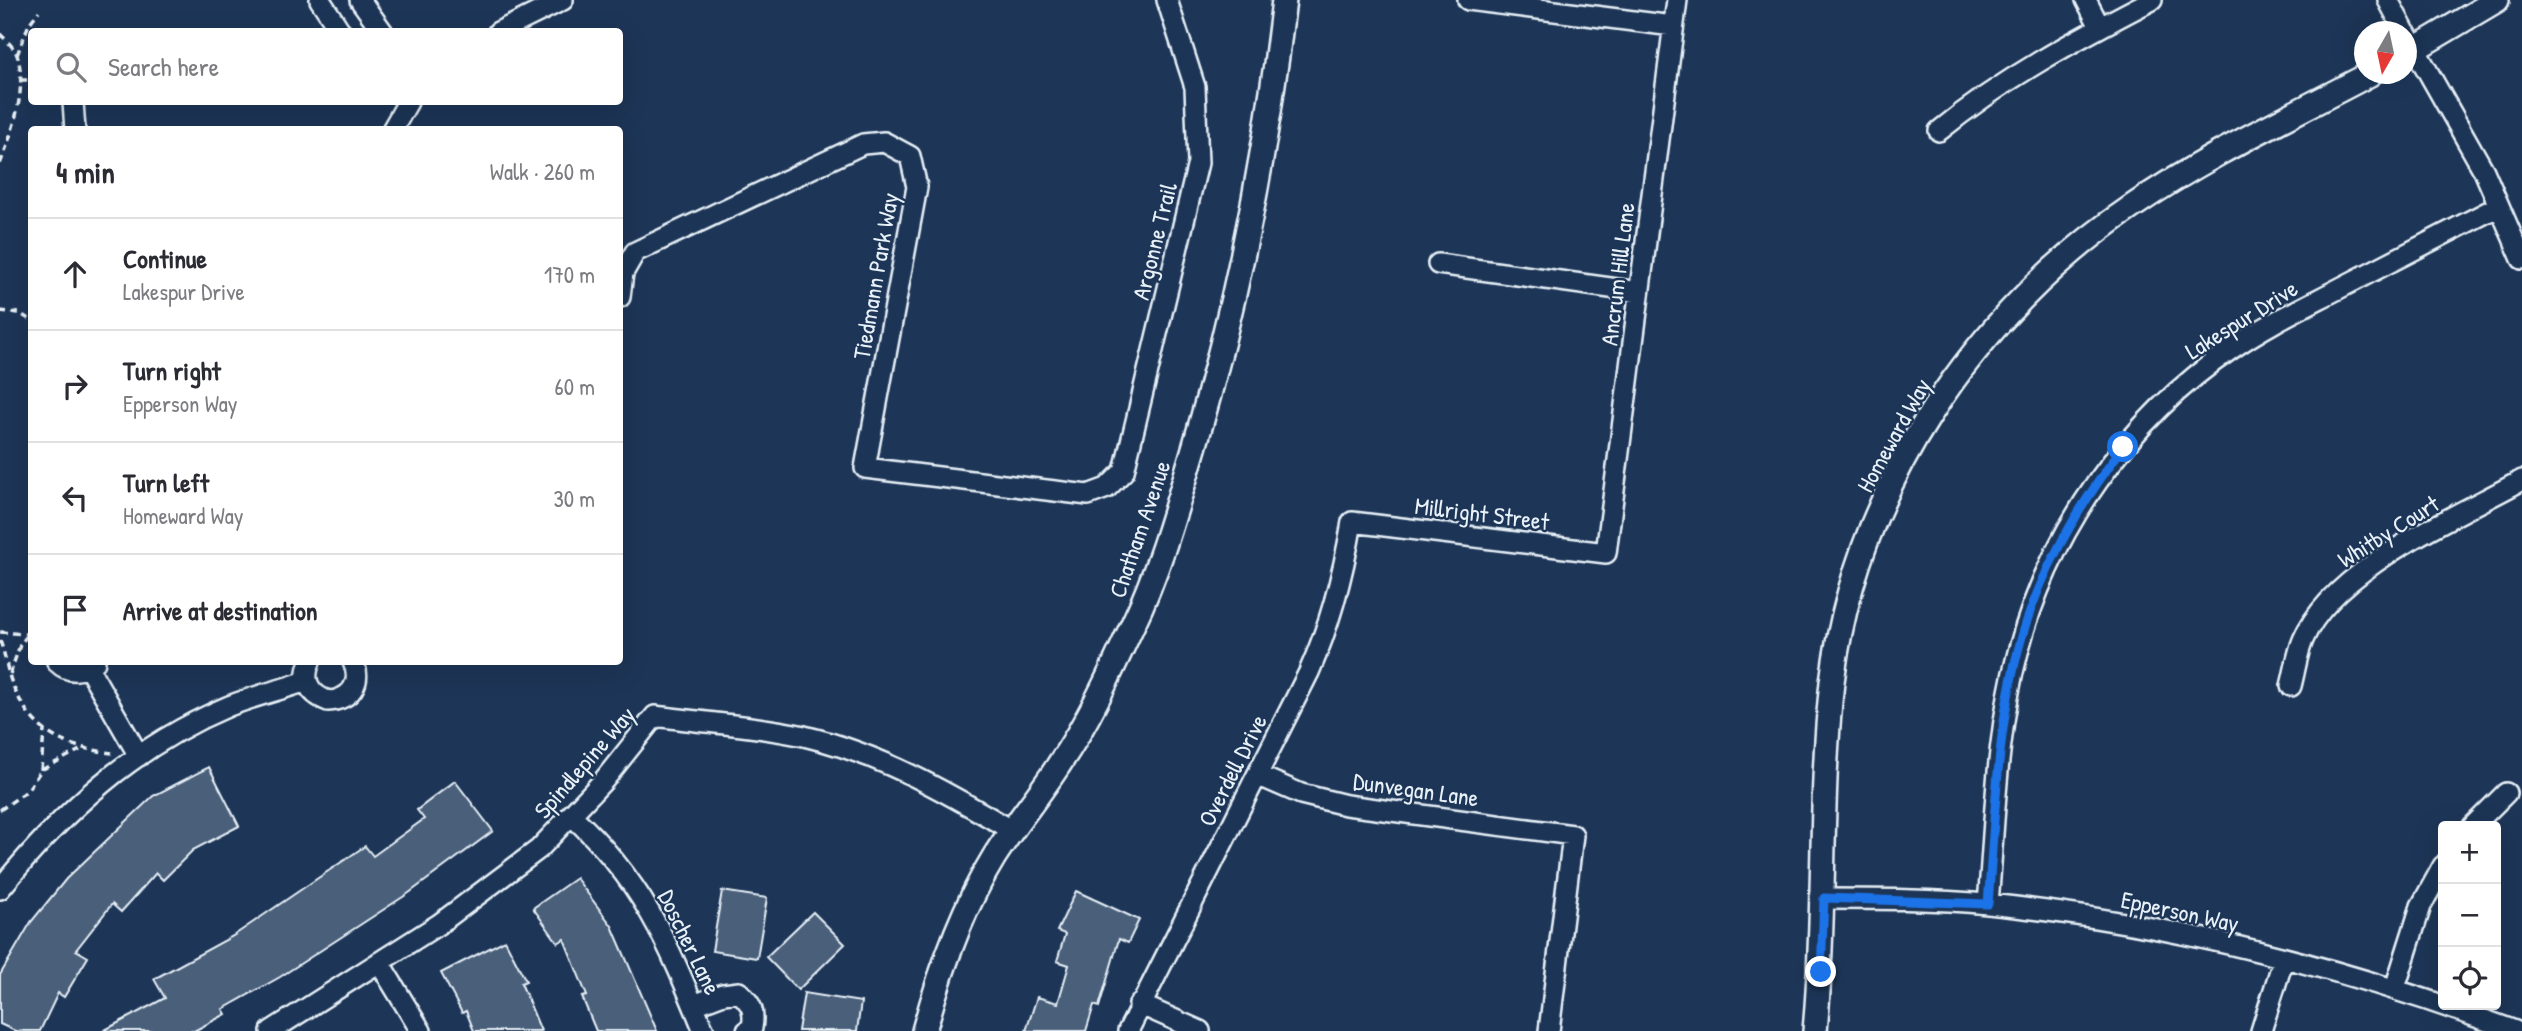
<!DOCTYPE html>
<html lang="en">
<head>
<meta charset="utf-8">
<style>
	body { margin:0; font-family:"Patrick Hand",sans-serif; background:#f2f2f3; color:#2b2b33 }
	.controls { position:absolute; right:21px; bottom:21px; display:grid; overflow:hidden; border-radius:7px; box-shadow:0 7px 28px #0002 }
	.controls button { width:63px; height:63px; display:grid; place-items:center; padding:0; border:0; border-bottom:2px solid #e1e1e2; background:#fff; color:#2b2b33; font:35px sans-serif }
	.compass { position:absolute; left:2354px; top:21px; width:63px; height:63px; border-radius:50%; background:#fff; box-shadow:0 7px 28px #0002; rotate:189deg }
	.stop { position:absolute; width:21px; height:21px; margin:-16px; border:5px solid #1a73e8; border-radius:50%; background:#fff }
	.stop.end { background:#1a73e8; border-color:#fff; box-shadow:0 2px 7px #0008 }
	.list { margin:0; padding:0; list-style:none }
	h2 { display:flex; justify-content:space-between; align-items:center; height:91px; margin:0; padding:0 28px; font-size:30px }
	h2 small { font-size:23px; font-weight:400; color:#7c7c81 }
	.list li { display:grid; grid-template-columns:46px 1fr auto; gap:21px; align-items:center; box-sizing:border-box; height:112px; padding:0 28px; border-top:2px solid #e1e1e2 }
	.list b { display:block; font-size:26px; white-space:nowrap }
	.list p { margin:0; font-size:23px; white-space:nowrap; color:#7c7c81 }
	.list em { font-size:23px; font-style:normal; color:#7c7c81 }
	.icon { flex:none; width:38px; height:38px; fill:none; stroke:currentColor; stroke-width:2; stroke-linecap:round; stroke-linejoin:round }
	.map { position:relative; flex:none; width:2522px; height:1031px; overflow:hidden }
	.search { position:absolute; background:#fff; box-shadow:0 7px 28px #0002; left:28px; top:28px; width:595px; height:77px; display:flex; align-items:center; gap:18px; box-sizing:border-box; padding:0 24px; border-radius:7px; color:#7c7c81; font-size:26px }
	.panel { position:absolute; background:#fff; box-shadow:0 7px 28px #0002; left:28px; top:126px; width:595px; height:539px; border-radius:7px }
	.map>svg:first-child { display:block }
</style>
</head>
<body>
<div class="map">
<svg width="2522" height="1031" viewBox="0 0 2522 1031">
	<rect width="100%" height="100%" fill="#1d3557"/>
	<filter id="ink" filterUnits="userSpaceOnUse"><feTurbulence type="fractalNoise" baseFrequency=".0143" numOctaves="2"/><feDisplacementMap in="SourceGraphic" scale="14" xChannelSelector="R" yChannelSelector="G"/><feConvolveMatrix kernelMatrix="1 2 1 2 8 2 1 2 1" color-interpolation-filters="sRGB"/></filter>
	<g filter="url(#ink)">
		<path fill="#495e7a" stroke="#e8f1f8" stroke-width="2" d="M209,767L239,826L193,850L163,880L156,873L121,912L112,904L76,950L88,957L64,997L58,993L40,1031H15L0,1024V975L31,922L66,879L153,796Z
			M455,781L493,831L409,893L280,977L223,1009L226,1014L194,1031H103L165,998L154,979L233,936L365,846L373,856L424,819L417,810Z
			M576,878L612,926L657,1031H596L582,997L587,996L564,939L558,943L533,908Z
			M722,891L767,898L757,958L712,951Z
			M1076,891L1139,920L1128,943L1119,939L1099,1007L1094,1005L1086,1031H1026L1037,997L1058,1003L1069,965L1057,961L1065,934L1057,931Z
			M813,912L845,944L798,990L766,957Z
			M505,940L526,981L521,983L541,1031H474L466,1011L462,1013L441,973Z
			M804,993L861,1002L857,1031H798Z"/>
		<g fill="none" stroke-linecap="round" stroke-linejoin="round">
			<g stroke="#e8f1f8" stroke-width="24">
				<path id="minor" d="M320,0L341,32
					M360,0L383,32
					M1468,0L1673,26
					M2086,0L2100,27
					M2388,0L2405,32
					M498,32L563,0
					M2406,33L2484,171L2522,259
					M73,102L75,130
					M392,130L408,102
					M1939,131C2003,79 2078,38 2152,0
					M1438,264L1639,292
					M620,297L623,273L635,252L863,144L884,142L910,156L917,187L865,468L1088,495L1107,488L1124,471L1198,163L1195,87L1167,0
					M57,662C69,674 82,672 95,662
					M310,662C302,680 309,694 328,701C350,700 363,683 353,662
					M88,667L139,756
					M2291,686C2295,671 2297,654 2303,640C2333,568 2456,517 2522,480
					M1257,775L1301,794L1346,805L1573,835L1549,1031
					M571,815C643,881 668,943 704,1031
					M2473,826L2506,793
					M0,889C64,810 134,746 229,706C254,696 281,690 306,681
					M1823,899C1878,899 1934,899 1988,904C2168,922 2346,968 2515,1031
					M1988,904C1995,821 1996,734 2018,652C2050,530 2128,419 2233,348C2267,324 2306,306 2344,286C2395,260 2447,233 2499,206
					M379,962L421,1031
					M2395,988L2421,906L2443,866
					M1139,1004L1200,1031
					M694,1005L723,994L739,992C752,1004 755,1011 752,1028L747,1031
					M271,1031L439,924L539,849L604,780L655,716C704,723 756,725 804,736C881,754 946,792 1013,831
					M1128,1031L1309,672C1331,623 1343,575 1352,522L1606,553L1677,0
					M2261,1031L2284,958"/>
			</g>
			<g stroke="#e8f1f8" stroke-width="28">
				<path id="tertiary" d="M2406,54L2497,0
					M924,1031C940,972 962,909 994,857C1014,825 1038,797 1058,766C1088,722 1111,672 1133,624C1160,568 1177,505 1195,445C1237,300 1267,151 1284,0
					M1815,1031C1826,915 1819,798 1832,682C1855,490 1974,313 2133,206C2207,155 2291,116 2370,74"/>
			</g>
			<path stroke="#e8f1f8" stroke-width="3.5" stroke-dasharray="7 5" stroke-linecap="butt" d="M0,34C6,40 14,47 17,55C28,88 12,134 0,164
				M17,55L29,24L39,11
				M20,80H32
				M0,311L19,313L32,321
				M0,632L26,634
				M0,641C6,656 7,674 14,688C35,735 64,747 112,753
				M10,674L20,645L32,629
				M41,770L44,731
				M0,810L27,791L41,770L80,750"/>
			<use href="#minor" stroke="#1d3557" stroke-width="19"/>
			<use href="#tertiary" stroke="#1d3557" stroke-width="23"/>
		</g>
	</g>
	<g fill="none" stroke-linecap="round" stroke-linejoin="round" filter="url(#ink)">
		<path stroke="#1a73e8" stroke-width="9" d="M1821,972L1824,898L1988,904C1996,806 1997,702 2031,609C2053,549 2086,497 2123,447"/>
	</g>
	<g text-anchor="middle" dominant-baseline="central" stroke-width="5" stroke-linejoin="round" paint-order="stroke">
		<g font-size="24" fill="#e8f1f8" stroke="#1d3557">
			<text transform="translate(1154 241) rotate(-76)">Argonne Trail</text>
			<text transform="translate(1617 274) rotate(-83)">Ancrum Hill Lane</text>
			<text transform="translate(875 276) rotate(-80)">Tiedmann Park Way</text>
			<text transform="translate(2241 319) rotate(-32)">Lakespur Drive</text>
			<text transform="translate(1893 435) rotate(-61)">Homeward Way</text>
			<text transform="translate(1482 513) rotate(7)">Millright Street</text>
			<text transform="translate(1139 529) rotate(-71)">Chatham Avenue</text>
			<text transform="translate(2388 531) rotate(-32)">Whitby Court</text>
			<text transform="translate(584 762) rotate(-49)">Spindlepine Way</text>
			<text transform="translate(1232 770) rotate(-63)">Overdell Drive</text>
			<text transform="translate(1416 789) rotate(8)">Dunvegan Lane</text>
			<text transform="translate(2180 911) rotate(12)">Epperson Way</text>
			<text transform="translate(690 942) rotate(64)">Doscher Lane</text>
		</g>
	</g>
</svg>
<div class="controls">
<button>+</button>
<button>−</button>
<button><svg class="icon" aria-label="locate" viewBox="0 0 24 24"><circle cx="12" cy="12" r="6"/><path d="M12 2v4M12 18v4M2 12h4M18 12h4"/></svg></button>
</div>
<svg class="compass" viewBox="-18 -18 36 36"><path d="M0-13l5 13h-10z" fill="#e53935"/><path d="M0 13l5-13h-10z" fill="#7c7c81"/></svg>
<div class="stop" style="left:2123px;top:447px"></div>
<div class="stop end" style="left:1821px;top:972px"></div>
<div class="search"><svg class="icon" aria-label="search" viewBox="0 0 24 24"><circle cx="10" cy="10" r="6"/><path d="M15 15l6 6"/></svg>Search here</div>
<section class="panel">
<h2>4 min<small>Walk · 260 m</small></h2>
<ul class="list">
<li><svg class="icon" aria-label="ahead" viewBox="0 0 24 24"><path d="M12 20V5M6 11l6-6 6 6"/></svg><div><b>Continue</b><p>Lakespur Drive</p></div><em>170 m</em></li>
<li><svg class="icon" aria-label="right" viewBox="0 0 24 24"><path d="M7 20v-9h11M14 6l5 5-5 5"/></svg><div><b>Turn right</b><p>Epperson Way</p></div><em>60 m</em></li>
<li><svg class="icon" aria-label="left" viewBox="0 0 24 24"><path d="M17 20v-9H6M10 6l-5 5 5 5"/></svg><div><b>Turn left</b><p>Homeward Way</p></div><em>30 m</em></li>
<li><svg class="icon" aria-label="arrive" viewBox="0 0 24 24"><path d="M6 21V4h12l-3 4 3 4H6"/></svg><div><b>Arrive at destination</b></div></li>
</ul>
</section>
</div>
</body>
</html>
